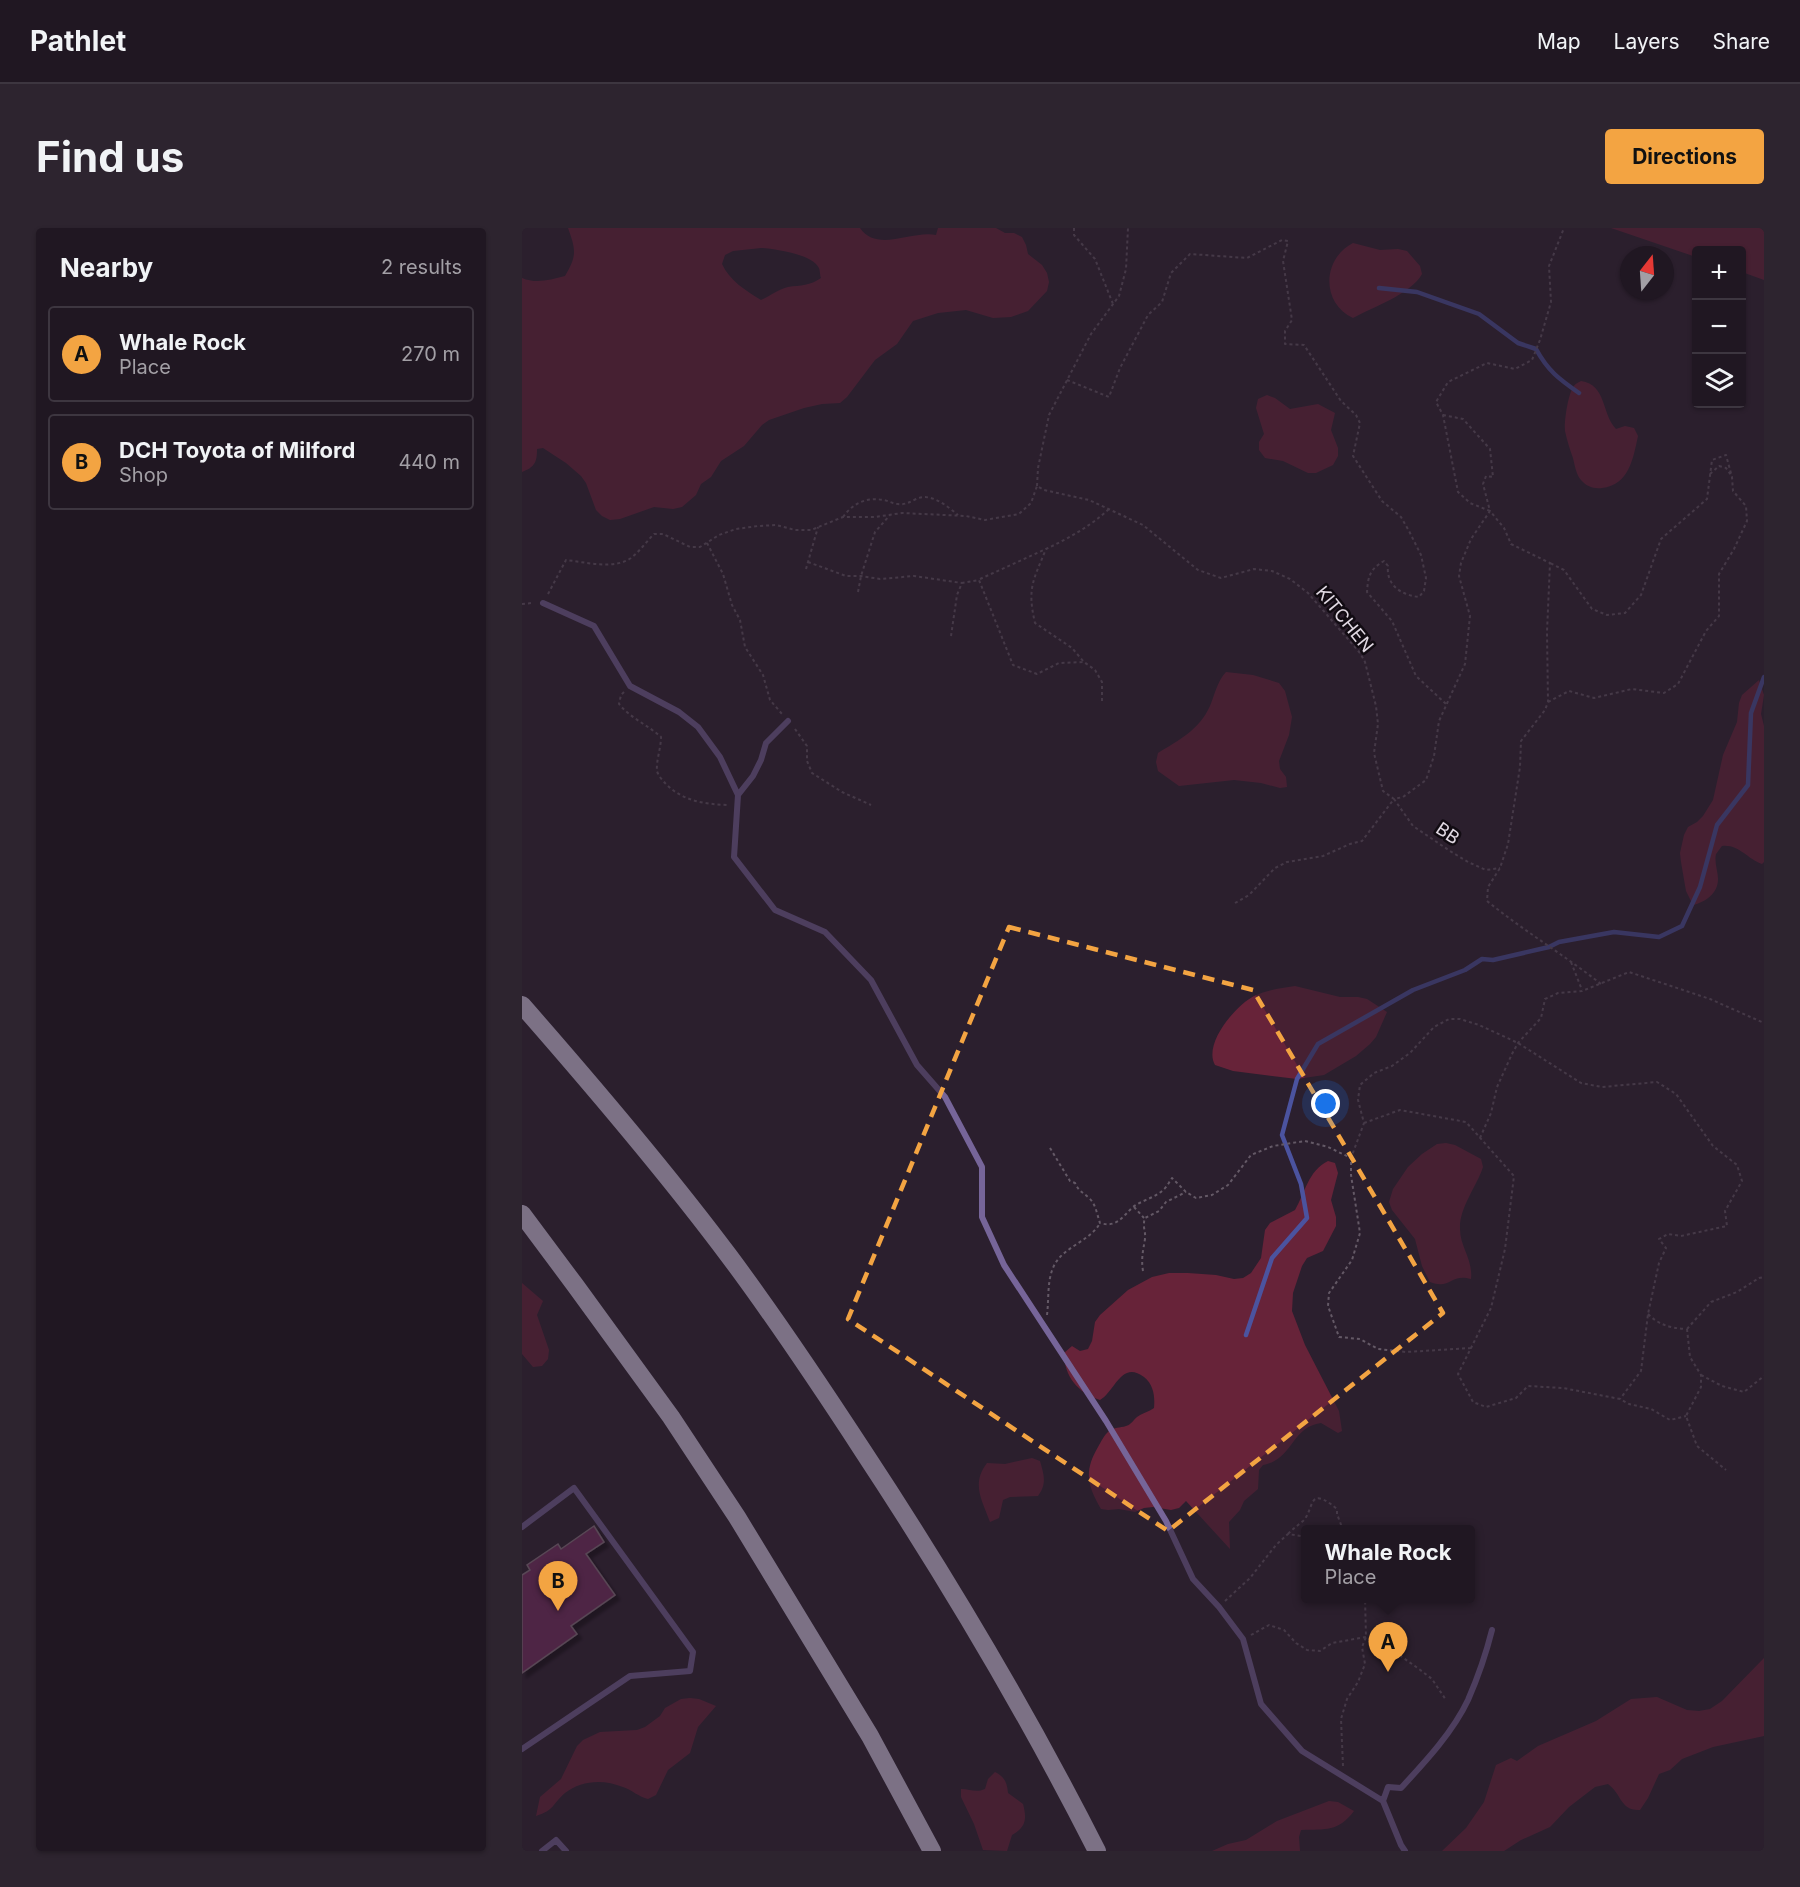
<!DOCTYPE html>
<html lang="en">
<head>
<meta charset="utf-8">
<style>
	body { margin:0; font-family:Inter,sans-serif; background:#2d242f; color:#f1f3f6 }
	.controls { position:absolute; right:18px; top:18px; display:grid; overflow:hidden; border-radius:6px; box-shadow:0 2px 4px #0004 }
	.controls button { width:54px; height:54px; display:grid; place-items:center; padding:0; border:0; border-bottom:2px solid #3d3640; background:#201722; color:#f1f3f6; font:30px sans-serif }
	.compass { position:absolute; left:1098px; top:18px; width:54px; height:54px; border-radius:50%; background:#201722; box-shadow:0 2px 4px #0004; rotate:17deg }
	.you { position:absolute; left:804px; top:876px; width:21px; height:21px; margin:-15px; border:4px solid #fff; border-radius:50%; background:#1a73e8; box-shadow:0 0 0 9px #1a73e833 }
	.badge { display:grid; place-items:center; width:39px; height:39px; border-radius:50%; background:#f3a442; color:#111; font-size:20px; font-weight:700 }
	.pin { position:absolute; translate:-50% -50px; filter:drop-shadow(0 2px 3px #0008) }
	.pin::after { content:''; position:absolute; top:32px; width:21px; height:18px; background:inherit; clip-path:polygon(0 0,100% 0,50% 100%) }
	.popup { position:absolute; left:779px; top:1297px; width:174px; height:78px; box-sizing:border-box; display:grid; place-content:center; border-radius:6px; background:#201722; filter:drop-shadow(0 2px 4px #0005); font-size:20px; white-space:nowrap; color:#a29fa5 }
	.popup b { font-size:22px; color:#f1f3f6 }
	.popup::after { content:''; position:absolute; left:50%; top:100%; margin-left:-12px; border:12px solid transparent; border-top-color:#201722 }
	.list { margin:0; padding:0; list-style:none }
	h2 { display:flex; justify-content:space-between; align-items:center; height:78px; margin:0; padding:0 24px; font-size:26px }
	h2 small { font-size:20px; font-weight:400; color:#a29fa5 }
	.list li { display:grid; grid-template-columns:39px 1fr auto; gap:18px; align-items:center; box-sizing:border-box; height:96px; margin:0 12px 12px; padding:0 12px; border:2px solid #3d3640; border-radius:6px }
	.list b { display:block; font-size:22px; white-space:nowrap }
	.list p { margin:0; font-size:20px; white-space:nowrap; color:#a29fa5 }
	.list em { font-size:20px; font-style:normal; color:#a29fa5 }
	.icon { flex:none; width:33px; height:33px; fill:none; stroke:currentColor; stroke-width:2; stroke-linecap:round; stroke-linejoin:round }
	.map { position:relative; flex:none; width:1242px; height:1623px; overflow:hidden; border-radius:6px }
	header { display:flex; align-items:center; gap:36px; box-sizing:border-box; height:84px; padding:0 30px; background:#201722; border-bottom:2px solid #3d3640 }
	header strong { font-size:28px }
	nav { display:flex; gap:33px; margin-inline-start:auto; font-size:21px }
	.intro { display:flex; align-items:center; justify-content:space-between; box-sizing:border-box; height:144px; padding:0 36px }
	h1 { margin:0; font-size:42px }
	.button { padding:15px 27px; border-radius:6px; background:#f3a442; color:#111; font-size:21px; font-weight:700 }
	main { display:flex; gap:36px; padding:0 36px }
	aside { flex:1; background:#201722; border-radius:6px; box-shadow:0 2px 4px #0004 }
	.map>svg:first-child { display:block }
</style>
</head>
<body>
<header>
<strong>Pathlet</strong>
<nav><a>Map</a><a>Layers</a><a>Share</a></nav>
</header>
<div class="intro"><h1>Find us</h1><a class="button">Directions</a></div>
<main>
<aside>
<h2>Nearby<small>2 results</small></h2>
<ul class="list">
<li><span class="badge">A</span><div><b>Whale Rock</b><p>Place</p></div><em>270 m</em></li>
<li><span class="badge">B</span><div><b>DCH Toyota of Milford</b><p>Shop</p></div><em>440 m</em></li>
</ul>
</aside>
<div class="map">
<svg width="1242" height="1623" viewBox="0 0 1242 1623">
	<defs>
		<filter id="shadow"><feDropShadow dx="4.5" dy="4.5" stdDeviation="1.5" flood-color="#0009"/></filter>
	</defs>
	<rect width="100%" height="100%" fill="#2b1f2e"/>
	<path fill="#672339" fill-rule="evenodd" d="M46,0H338C355,25 390,2 414,7L416,0H474L483,5H492L500,9L504,17L506,26L520,37L525,45L527,54L525,63L506,83L489,89L471,90L444,82L416,85L391,93L375,116L353,132L325,169L318,175L300,176L282,180L247,192L240,197L222,218L199,233L189,249L179,256L174,267L160,279L151,281L132,279L98,291L88,292L80,288L74,282L64,255L59,248L44,235L21,220L15,221C15,234 13,239 0,244V50C14,56 28,52 43,48C55,28 54,22 46,0ZM239,20C253,21 290,26 297,40C298,42 298,48 299,50C288,58 279,57 266,59C257,61 248,68 239,72C224,63 207,52 200,36L203,27L211,23Z
		M1089,0H1242V52L1220,44V22H1174V29Z
		M831,15L858,22L876,21L885,23L898,38L900,46C889,66 851,79 831,90C799,75 800,31 831,15Z
		M1059,153C1085,157 1079,185 1094,201L1103,198L1112,200L1116,208C1111,231 1107,257 1080,260C1071,261 1064,258 1059,252C1054,246 1053,238 1051,230C1048,222 1045,212 1043,203C1042,194 1046,165 1052,158C1053,156 1057,154 1059,153Z
		M745,167L753,170L768,181L796,176L813,185L809,202L816,220V228L811,237L794,245H786L761,233L743,230L737,222V214L742,206L734,180L736,171Z
		M704,444L731,447L757,455L763,463L770,489L767,507L757,533L758,541L764,549L765,559L758,560L739,555L712,552L657,558L636,543L634,534L636,525C657,512 677,502 688,478C693,466 695,454 704,444Z
		M1237,452L1242,467L1239,486L1242,498V634L1240,636C1225,631 1217,616 1200,618C1199,619 1195,625 1194,626C1192,634 1196,643 1196,651C1196,666 1183,674 1171,677L1164,663L1159,634L1158,625L1162,607L1166,599L1175,594L1181,588L1191,572L1201,527L1215,494L1217,475L1220,467Z
		M773,758L818,769H836L845,771L865,784L854,809L848,816L834,828L802,847L775,851L711,843L693,837C681,816 713,778 732,768C745,762 759,760 773,758Z
		M924,915L933,917L959,931L961,939C955,958 937,980 938,1001C938,1019 951,1031 949,1051C928,1045 929,1062 908,1054L900,1038L893,1011L870,982L867,974L871,961L886,939L900,926L915,916Z
		M806,933L813,935L816,945L809,972L814,989V998L801,1023L785,1030L780,1038L771,1065L770,1083L783,1117L817,1183L820,1203L816,1205L799,1195C769,1199 771,1232 741,1237L737,1242L736,1261L722,1273L718,1282L707,1294L708,1321L664,1273L657,1280L649,1282L631,1279L622,1280L613,1284L597,1281L586,1282L579,1281C565,1257 562,1243 576,1219C579,1214 582,1207 587,1203C592,1199 598,1200 604,1198C610,1196 611,1192 615,1189C620,1185 627,1184 632,1180C633,1169 632,1157 622,1149C599,1132 593,1164 578,1172C556,1165 542,1148 542,1125L550,1118L558,1123L566,1121L570,1113L573,1094L578,1087L606,1062L630,1049L647,1045H666L694,1047L712,1051L721,1050L729,1045L739,1030L743,1002L748,995L773,982C783,965 786,943 806,933Z
		M0,1055L21,1073L15,1087L27,1122L26,1131L20,1138L11,1139L0,1126Z
		M510,1230L518,1233C522,1247 525,1256 516,1268L488,1269L481,1272L477,1290L468,1294C460,1272 449,1256 465,1235L483,1236Z
		M1242,1430V1508L1191,1519L1160,1531L1148,1542L1137,1546L1126,1570L1118,1582C1098,1583 1100,1566 1086,1556L1073,1559L1047,1579L1028,1599L999,1612L982,1623H920L944,1600L962,1574L974,1537L989,1530L995,1533L1016,1518L1074,1493L1109,1471L1135,1469L1165,1482L1177,1483L1188,1481L1200,1473Z
		M168,1470L177,1471L194,1478L176,1499L168,1525L146,1542L134,1567L126,1571C117,1569 110,1562 101,1559C82,1551 59,1552 43,1565C30,1576 33,1582 14,1588L18,1569L39,1551L55,1518L61,1512L78,1504L115,1502L123,1499L138,1488L143,1480L159,1471Z
		M473,1544C483,1549 485,1555 486,1565L501,1576C505,1591 504,1599 490,1607L485,1623L461,1622L452,1596L439,1569V1561C448,1561 454,1565 463,1561L466,1551Z
		M807,1573L816,1574L832,1583C816,1604 804,1601 779,1602L777,1609L778,1623H690L706,1616L724,1612L755,1593Z"/>
	<g fill="none" stroke-linecap="round" stroke-linejoin="round">
		<path stroke="#4b539f" stroke-width="4.5" d="M857,60L895,64L957,86L996,115L1014,121C1026,143 1037,151 1057,165
			M724,1107L750,1030L785,990L779,956L760,907L775,851L796,816L891,762L943,742L960,731L971,732L1027,719L1037,714L1092,704L1137,709L1160,698L1178,659L1195,597L1226,557L1229,485L1242,449"/>
	</g>
	<path fill="#792f62" stroke="#8e7885" stroke-width="1.5" filter="url(#shadow)" d="M72,1298L82,1314L64,1326L93,1367L49,1398L55,1406L0,1445V1347L8,1342L5,1337L36,1316L39,1321Z"/>
	<g fill="none" stroke-linecap="round" stroke-linejoin="round">
		<path stroke="#645966" stroke-width="2" stroke-dasharray="3 3" stroke-linecap="butt" d="M552,0V7L573,31L591,76
			M545,152L587,169L598,140L626,87L640,74L649,45L668,26L725,30L760,12L766,13L761,33L770,92L763,103V116L782,117L819,173L834,187L838,195L831,228L860,273L879,289L887,303L899,327L904,350L902,363L897,369C879,367 864,357 866,338L862,333C848,341 846,348 845,364L870,393L894,448L924,476
			M921,187L941,191L968,221L971,249L964,248L961,256L968,283
			M1188,246L1197,238L1204,240L1209,247
			M515,258L516,240L527,187L569,106L597,68L604,41L606,0
			M968,283L948,275L936,264L921,187L914,174L926,154L965,135L993,141L1010,132L1018,112L1029,74L1027,38L1042,0
			M321,289C331,275 344,269 362,272C367,273 371,276 376,276C383,277 388,274 394,271C409,264 425,278 436,287
			M185,315L201,346L210,377L218,392L223,419L241,447L248,472L260,486
			M286,334L324,348H339L358,351L392,348L440,355
			M284,341L296,299
			M458,351L524,321
			M336,364L339,348L353,304L368,287
			M26,366L44,332C63,334 92,342 109,330C118,323 124,314 132,306H141L168,319H178L197,307L214,301L236,298L254,297L273,302H289L321,289H353L380,285L444,288L463,292L497,286L509,275L515,258L522,262L567,272L621,297L676,342L699,350L732,341L750,343L768,351L786,365L838,425L843,434L854,478L856,496L852,525L861,563L872,571L881,569L904,552L912,528L917,493L943,436L948,388L937,348L939,335L949,311L968,283L982,300L989,316L1028,335L1025,404L1026,474L1023,482L999,513L998,539L986,616L978,640L966,659L965,673C1002,703 1042,727 1079,756
			M0,376L10,375
			M429,408L435,367L440,355L457,352L491,437L515,446L537,435L562,434
			M102,464L99,467L97,476C108,490 126,497 139,509C139,520 134,533 135,543C136,547 140,552 143,555C160,573 182,576 205,577
			M580,473V454L573,442L562,434L550,420L513,395C505,360 511,353 524,321C547,310 569,298 588,280
			M1026,474L1047,463L1072,470L1110,461L1142,465L1156,456L1184,403L1197,388V346L1212,321L1225,293L1224,278L1211,263L1210,249L1204,227L1190,232L1185,271L1139,311L1119,367L1103,385L1085,387L1070,381L1042,342L1028,335
			M273,501L285,518V533L290,545L320,564L349,577
			M713,675L727,667L753,640L765,634L801,628L828,616L840,613L872,571L891,598L928,623L946,634L964,642L978,640
			M1049,734L1060,762
			M842,895L878,882L944,894L992,948L983,1021L969,1080L936,1146L951,1174L964,1179L994,1170L1006,1158L1041,1160L1098,1171L1107,1176L1129,1181L1148,1192L1164,1188
			M958,910L969,885L975,859L990,826L996,815L1019,790L1023,771L1036,765L1060,763L1107,744L1188,771L1242,795
			M528,920L548,953L553,955C557,964 561,964 567,970C574,976 575,987 578,995C595,1000 600,989 611,979C620,972 633,970 641,962C645,959 647,954 650,950L664,964L674,970L690,967L706,957L729,927L751,918L783,913L806,919L829,930
			M612,979L622,990
			M621,1043C619,1031 621,1023 623,1011C624,1003 620,999 623,990L637,983L644,974L664,964
			M1126,1086C1137,1097 1148,1100 1164,1101
			M525,1087C527,1071 525,1054 531,1040C539,1019 568,1014 578,995
			M1165,1101L1168,1129L1179,1147V1159L1164,1188L1175,1218L1204,1242
			M1165,1101L1189,1074L1215,1064L1237,1050L1242,1049
			M949,1120L884,1124L856,1121L838,1111L817,1109L806,1078L807,1065L830,1032L838,1005L829,947V930L842,895L836,872L838,857L852,845L870,838L888,825L912,799L927,791H938L957,797L996,815L1059,855L1080,859L1135,854L1154,866L1191,918L1215,937L1220,953L1203,983L1205,998L1159,1008L1146,1006L1137,1011L1144,1020L1137,1035L1126,1086L1119,1143L1098,1171
			M1179,1147L1200,1158L1222,1164L1242,1148
			M766,1306C771,1301 776,1297 781,1293C793,1281 785,1256 815,1281V1286L821,1302
			M703,1373L728,1350L754,1317L766,1306L784,1309
			M729,1407L747,1397L762,1402L774,1415L785,1422L798,1423L810,1415L844,1409L856,1418L873,1424L897,1441L910,1451L924,1472
			M821,1538L819,1491L825,1471L836,1454L843,1436L840,1419L844,1409L843,1370"/>
		<path stroke="#766599" stroke-width="6" d="M21,375L72,398L108,458L157,484L176,499L198,529L216,567L212,629L253,682L303,704L349,752L395,837L423,869L460,939V989L482,1037L584,1193L644,1293L671,1351L697,1379L721,1411L739,1476L780,1523L861,1573L879,1617L883,1623
			M216,567L231,548L239,532L244,515L266,493
			M0,1299L52,1260L171,1424L168,1443L108,1448L0,1521
			M861,1573L866,1559L879,1560C903,1534 931,1504 946,1472C956,1449 964,1426 970,1402
			M20,1623L34,1612L44,1623"/>
		<path stroke="#ddd6f0" stroke-width="18" d="M0,777C71,858 142,941 207,1028C254,1091 298,1157 341,1223C426,1352 505,1485 575,1623
			M0,986L53,1057L149,1189L215,1289L348,1508L410,1623"/>
	</g>
	<path d="M0 0H1242V1623H0ZM487,699L731,762L921,1085L646,1303L326,1091Z" fill="#2b1f2e" fill-opacity=".55" fill-rule="evenodd"/>
	<path fill="none" stroke="#f3a442" stroke-width="4.5" stroke-dasharray="12 8" stroke-linejoin="round" d="M487,699L731,762L921,1085L646,1303L326,1091Z"/>
	<g text-anchor="middle" dominant-baseline="central" stroke-width="5" stroke-linejoin="round" paint-order="stroke">
		<g font-size="18" fill="#e1d9e3" stroke="#110b12">
			<text transform="translate(823 391) rotate(51)">KITCHEN</text>
			<text transform="translate(926 605) rotate(34)">BB</text>
		</g>
	</g>
</svg>
<div class="controls">
<button>+</button>
<button>−</button>
<button><svg class="icon" aria-label="layers" viewBox="0 0 24 24"><path d="M12 4l9 5-9 5-9-5zM3 14l9 5 9-5"/></svg></button>
</div>
<svg class="compass" viewBox="-18 -18 36 36"><path d="M0-13l5 13h-10z" fill="#e53935"/><path d="M0 13l5-13h-10z" fill="#a29fa5"/></svg>
<div class="you"></div>
<div class="pin badge" style="left:866px;top:1444px">A</div>
<div class="popup"><b>Whale Rock</b>Place</div>
<div class="pin badge" style="left:36px;top:1383px">B</div>
</div>
</main>
</body>
</html>
